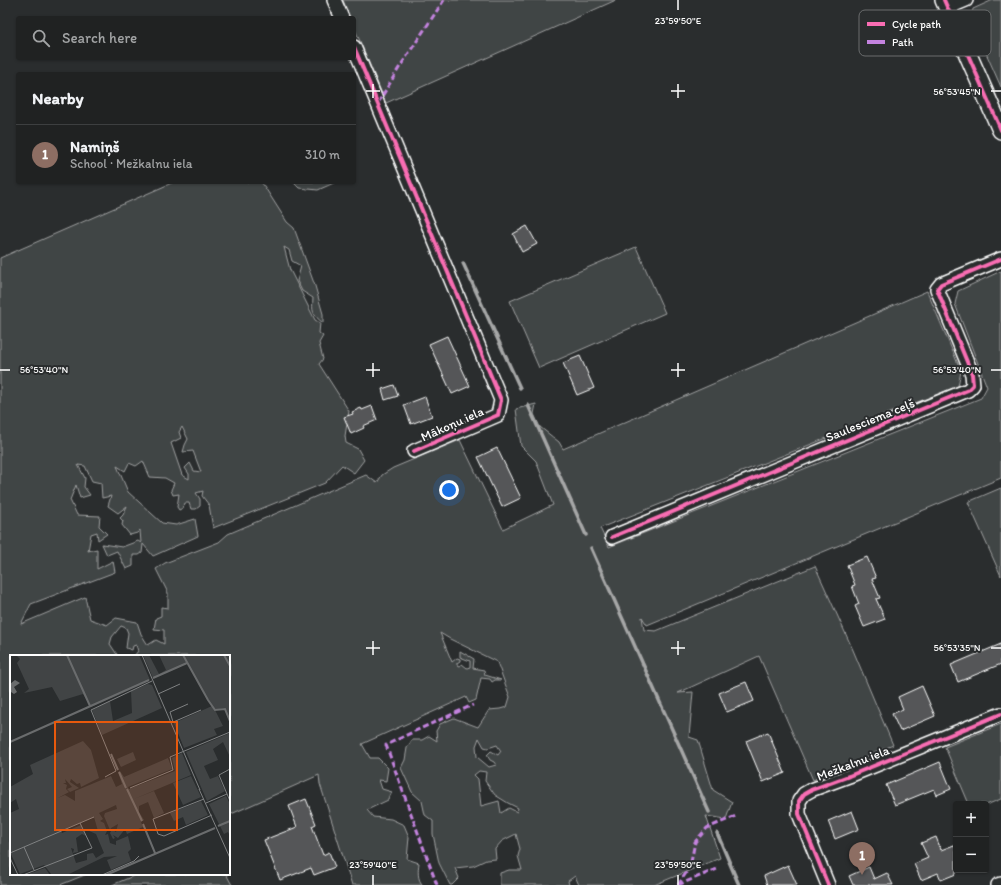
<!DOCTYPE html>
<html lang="en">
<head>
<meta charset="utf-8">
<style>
	body { margin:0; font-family:Itim,sans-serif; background:#282a2a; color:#f1f3f6 }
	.controls { position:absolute; right:12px; bottom:12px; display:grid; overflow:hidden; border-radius:4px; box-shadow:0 1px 3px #0004 }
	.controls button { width:36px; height:36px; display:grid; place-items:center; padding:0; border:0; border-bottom:1px solid #3d3f40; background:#202222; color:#f1f3f6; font:20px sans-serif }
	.you { position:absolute; left:449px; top:490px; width:14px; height:14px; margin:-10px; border:3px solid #fff; border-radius:50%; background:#1a73e8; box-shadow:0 0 0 6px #1a73e833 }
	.badge { display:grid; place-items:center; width:26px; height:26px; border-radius:50%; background:#ffd166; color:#fff; font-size:13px; font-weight:700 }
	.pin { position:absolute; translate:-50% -33px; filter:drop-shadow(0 1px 2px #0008) }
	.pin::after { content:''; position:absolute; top:21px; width:14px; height:12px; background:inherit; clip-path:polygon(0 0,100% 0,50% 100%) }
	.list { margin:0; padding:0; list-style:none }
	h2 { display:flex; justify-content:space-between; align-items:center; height:52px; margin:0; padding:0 16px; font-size:17px }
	h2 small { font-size:13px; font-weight:400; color:#a2a4a5 }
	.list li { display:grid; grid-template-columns:26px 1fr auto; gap:12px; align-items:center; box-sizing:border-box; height:60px; padding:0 16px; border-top:1px solid #3d3f40 }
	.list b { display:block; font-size:15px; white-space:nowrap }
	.list p { margin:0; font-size:13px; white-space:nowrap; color:#a2a4a5 }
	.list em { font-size:13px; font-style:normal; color:#a2a4a5 }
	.icon { flex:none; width:22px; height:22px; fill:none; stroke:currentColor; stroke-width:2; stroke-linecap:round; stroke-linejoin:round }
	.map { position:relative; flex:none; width:1001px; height:885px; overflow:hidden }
	.search { position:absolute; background:#202222; box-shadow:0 1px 3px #0004; left:16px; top:16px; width:340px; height:44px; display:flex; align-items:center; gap:10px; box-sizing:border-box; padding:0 14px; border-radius:4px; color:#a2a4a5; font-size:15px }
	.panel { position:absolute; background:#202222; box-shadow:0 1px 3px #0004; left:16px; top:72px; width:340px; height:112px; border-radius:4px }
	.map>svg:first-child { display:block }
</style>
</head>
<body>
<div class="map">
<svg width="1001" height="885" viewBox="0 0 1001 885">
	<rect width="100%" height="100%" fill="#2a2d2e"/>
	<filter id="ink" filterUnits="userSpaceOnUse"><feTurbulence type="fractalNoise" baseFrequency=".025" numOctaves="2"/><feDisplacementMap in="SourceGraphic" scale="8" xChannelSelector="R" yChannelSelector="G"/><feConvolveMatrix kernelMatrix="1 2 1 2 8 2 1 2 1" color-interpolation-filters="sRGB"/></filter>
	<g filter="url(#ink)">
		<path fill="#414445" stroke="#a0a2a2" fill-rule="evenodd" d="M343,0H616L386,103L354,27V18H350Z
			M993,0H1001V87L971,19L973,9Z
			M174,182H261L264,186L287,222L294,228L315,286L323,314V323C312,314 312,312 313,298L302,291L297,281L301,266L292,261L289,250L284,247L290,270L315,320L320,323L319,333L323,336L319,343L323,359L319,364L349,411L345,436L346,443L358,449L364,460L354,473L342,465L325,483L213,528L209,505L202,496L203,491L196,493L200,499V506L196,509H191L189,503H185L183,508L179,510L177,507L179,494L173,495L171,490L174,483L165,478L150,477L143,461L136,466L129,463L125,471L117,466L128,492L162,523L176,525L195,519L198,536L153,556L143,544L142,553L139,555H133V566L126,569L117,551L107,555L102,544L122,547L138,541L141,543L140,530L137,533L130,535L122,525L123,521L120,518L123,515L127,506L118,513L108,506L111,496L102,498L101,483L92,481L85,466L78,465L85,478L84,487L90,495L80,498L76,485L70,500L77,515L100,516L99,526L107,534L98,540L97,532L91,534L88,551L97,549V569L113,561L115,572L31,604L21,624L85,597L90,619L107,625L116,618L137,622L141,634L148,645L156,640L164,644V630L154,629L156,618L161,616V607L168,608V593L156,569L165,563L219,542L228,534L366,475L377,483L382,475L393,468L460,440L503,529L553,505L536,461L521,446L516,409L536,404L534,414L540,427L559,442L563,449L927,291L961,371L958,386L600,528L609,547L981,398L987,387L955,304L958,291L1001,271V478L647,625L642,617L644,630L656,631L815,566L853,650L893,745L813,780L759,656L678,693L693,692L689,737L698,740L713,790L732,802L726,819L706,816L720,858L654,885H579L575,876L568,881L569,885H500V873L509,870H522L518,856L520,849L516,834L502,841L495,849L496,859L486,860L473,866L455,868L459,878L452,885H450L439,863L433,834V821L425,815L422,801L412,792L401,768L405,760L407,748L412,740H422L429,736L437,741L436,731L440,724L454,718L478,727L489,710L500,709L507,707L510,697L497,662L450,639L440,633L452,662L457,658L460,659V661L457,663V665L459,666L462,664L467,668L470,667V661L460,657V651L474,659L473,668L484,670L485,675L501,680H495L492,682L490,679L481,678L476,700L469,703L466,697L362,744L370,758H378L388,768L386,781L379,780L382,789L392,792L388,800L367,810L373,817L391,819L404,825L409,837L407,859L419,863C418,870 417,880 423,885H352L320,784L319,775L229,815V656H134L138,651L136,645L133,646L132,650L126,648L128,633L126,628L121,626L112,637L110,644L118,656H11V874H87L60,885H0V258ZM182,427L188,439L185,445L183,452L193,451L201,472L194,471L190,463L185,468L189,474V479L182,475L171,443L181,438L179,432ZM479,738L484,747L488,748L497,745L501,751L498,755L491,751L487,755L490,760L494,762L496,765L489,767L477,757L476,746ZM479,771L486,772L485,781L495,795L508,803L518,808L517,812L509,808L501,813L499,801L481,806L478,779L474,775Z
			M293,182H336L318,190L299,188Z
			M636,247L665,313L539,368L510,301Z
			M1001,488V576L968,502Z
			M1001,724V799L986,805V804H969L945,747Z
			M138,874H226L232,885H112Z"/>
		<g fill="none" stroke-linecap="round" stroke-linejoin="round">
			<path stroke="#a6a7a7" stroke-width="3.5" d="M463,263L520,388
				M528,405L586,535
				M591,548L709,812
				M717,833L739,885"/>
		</g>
		<path fill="#555758" stroke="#fff" d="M527,226L537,244L522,252L513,234Z
			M447,336L470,386L452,394L429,344Z
			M580,356L594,388L577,395L563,363Z
			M394,385L398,396L385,400L382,389Z
			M425,397L432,416L411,424L404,405Z
			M372,406L377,420L363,426L364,428L351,434L344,417L353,414L352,412L361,408L362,410Z
			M497,448L521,498L502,507L478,457Z
			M867,557L876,578L872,579L880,598L876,599L885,619L864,627L855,606L859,604L852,586L855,585L847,565Z
			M1001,644V664L958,682L951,665Z
			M746,682L754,701L727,712L719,693Z
			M922,686L935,716L900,731L892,714L903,709L898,697Z
			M768,732L785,773L763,782L746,741Z
			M940,762L951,789L937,795L934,789L895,805L886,785Z
			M306,799L316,824L312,826L323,855L329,852L335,867L314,875L311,868L280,880L264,840L297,827L289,806Z
			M852,811L859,829L835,839L828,821Z
			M936,837L941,850L954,845L956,850V874L941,880L938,873L921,880L914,864L928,858L921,843Z
			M788,865L797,885H767L764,876Z
			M869,867L874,879L887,873L893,885H853L849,876Z"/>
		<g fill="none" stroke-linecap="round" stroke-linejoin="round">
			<g stroke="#fff" stroke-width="16">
				<path id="minor" d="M334,0L342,18
					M947,8L966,0
					M354,47L501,400L498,415L414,451
					M612,537L968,390L973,385L972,374L937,289L941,284L1001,259
					M828,885L799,814V801L804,794L811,790L849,776L1001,714
					M998,885L1001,884"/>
			</g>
			<g stroke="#fff" stroke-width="20">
				<path id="tertiary" d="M944,0L1001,130"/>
			</g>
			<use href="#minor" stroke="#2a2d2e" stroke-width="13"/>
			<use href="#tertiary" stroke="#2a2d2e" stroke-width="17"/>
			<path stroke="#c483df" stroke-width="3" stroke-dasharray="6 3" stroke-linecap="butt" d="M378,103L399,68L444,0
				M437,885L386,745L415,731L473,705
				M678,885L690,867L695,842L707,828L736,816
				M678,885L717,869"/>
			<g stroke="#2a2d2e" stroke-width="6">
				<path id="cycleway" d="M944,0L1001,130
					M354,47L501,400L498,415L414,451
					M612,537L968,390L973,385L972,374L937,289L941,284L1001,259
					M828,885L799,814V801L804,794L811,790L849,776L1001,714"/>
			</g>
			<use href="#cycleway" stroke="#f96db3" stroke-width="4"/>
		</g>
	</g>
	<path fill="none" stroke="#fff" stroke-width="1.5" d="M678,0V10M373,84V98M678,84V98M366,91H380M671,91H685M991,91H1001M373,363V377M678,363V377M0,370H10M366,370H380M671,370H685M991,370H1001M373,641V655M678,641V655M366,648H380M671,648H685M991,648H1001M373,875V885M678,875V885"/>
	<g text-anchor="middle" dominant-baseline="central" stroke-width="4" stroke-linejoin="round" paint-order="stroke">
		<g font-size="13" fill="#fff" stroke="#2a2d2e">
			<text transform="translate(870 420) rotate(-22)">Saulesciema ceļš</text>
			<text transform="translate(452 424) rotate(-24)">Mākoņu iela</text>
			<text transform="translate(853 763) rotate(-21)">Mežkalnu iela</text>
		</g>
	</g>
	<g transform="translate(10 655)">
		<rect width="220" height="220" fill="#2a2d2e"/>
		<path d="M6,0H129L140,25L81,52L73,39L50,46L42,32L14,38L19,34L7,8L10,4ZM133,0H139L149,19L156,15L149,0H220V66L214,53L205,55L213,71L204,74L207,80L174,93L164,68L202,51L177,8L143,23ZM138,29L142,30L152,53L92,80L82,55L100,46L103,66L122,58L121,36ZM220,78V102L213,87L203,94L208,105L194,111L200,124L208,121L215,136L197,146L176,97ZM73,86L81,95L89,123L71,132L70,128L67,129L61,124L60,127L69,133L60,137L57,134L62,132L55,124L56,128H53L57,130L56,134L59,137L48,143L55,140L65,146V136L101,121L106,132L112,129L108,117L110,116L114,122L158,103L162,114L118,132L119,134L165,116L162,103L172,98L181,120L124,144L144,136L154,158L144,163L138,147L129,151V157L134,165L131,167L133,172L117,179L115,174L108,183L103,180L105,183L103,184L100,178L102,174L106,177L108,169L101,173L100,175L94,161L95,158L107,154L106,150L89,158L93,164L90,166L94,168L97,176L95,180L98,179L100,188L106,190V186L118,181L121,194L118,197L121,206L101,215L97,205L107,201L94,202L57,220H42L34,210L10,219L0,197V158L9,154L6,144L0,148V132L23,119L20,110ZM84,162L88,176L77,175L86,179L94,198L86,203L83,198L77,199V205L66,208L61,193L64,194L63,198L68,197L66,183L72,179L76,181L71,170L52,178L51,176ZM123,97L126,105L111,112L107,104ZM181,121L191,142L173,150L163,128ZM216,141L220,149V181L218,177L214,179L199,149ZM191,146L198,160L176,170L173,162L164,166L160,158ZM35,213L40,220H15Z" fill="#414445" fill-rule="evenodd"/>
		<path d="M5,25L10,28L4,32L7,37L4,39L1,37L0,29Z" fill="#6a6c6d"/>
		<path fill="none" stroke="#6a6c6d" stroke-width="2" d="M57,0L80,51M173,0L198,45L205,55L215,54L220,66M214,0L220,11M143,23L177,8M0,87L139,25M101,99L108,115M109,117L116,133M117,134L132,166M133,169L145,198M208,171L220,166M96,220L205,173"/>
		<path fill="none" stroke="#7f8182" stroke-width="1" d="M132,0L149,40M148,39L170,29M149,40L190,135M163,67L160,57L178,49M161,68L191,55M220,114L209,120L220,146M95,122L106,116L81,55L142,26M120,133L163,115L160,102L220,77M189,134L220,203M194,144L143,164L148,179L154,181L202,160M196,148L217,139M14,192L24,215M0,198L84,162M0,203L8,220M13,220L82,193L70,168M92,220L124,206L129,201"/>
		<path fill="#e8590c" fill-opacity="0.15" stroke="#e8590c" stroke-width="2" d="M45,67H167V175H45Z"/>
		<rect width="220" height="220" fill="none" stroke="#fff" stroke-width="2"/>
	</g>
	<rect x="859" y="10" width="132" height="46" rx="6" fill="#2a2d2e" stroke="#6a6c6d" stroke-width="1"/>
	<rect x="867" y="22" width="18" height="4" fill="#f96db3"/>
	<rect x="867" y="40" width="18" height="4" fill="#c483df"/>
	<g font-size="11" fill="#fff">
		<text x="892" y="28">Cycle path</text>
		<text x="892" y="46">Path</text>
	</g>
	<g font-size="10" text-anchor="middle" fill="#fff" stroke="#2a2d2e" stroke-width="4" stroke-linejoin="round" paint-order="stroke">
		<text x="678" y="24">23°59'50"E</text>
		<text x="957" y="95">56°53'45"N</text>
		<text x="44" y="373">56°53'40"N</text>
		<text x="957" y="373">56°53'40"N</text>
		<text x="957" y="651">56°53'35"N</text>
		<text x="373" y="868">23°59'40"E</text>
		<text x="678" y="868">23°59'50"E</text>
	</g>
</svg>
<div class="controls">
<button>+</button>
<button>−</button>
</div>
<div class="you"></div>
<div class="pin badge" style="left:862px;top:875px;background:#8d6e63">1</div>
<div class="search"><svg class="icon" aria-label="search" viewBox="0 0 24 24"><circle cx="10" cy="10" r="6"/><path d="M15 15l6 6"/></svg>Search here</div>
<section class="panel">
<h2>Nearby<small></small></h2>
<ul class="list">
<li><span class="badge" style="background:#8d6e63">1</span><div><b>Namiņš</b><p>School · Mežkalnu iela</p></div><em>310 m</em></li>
</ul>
</section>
</div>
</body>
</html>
